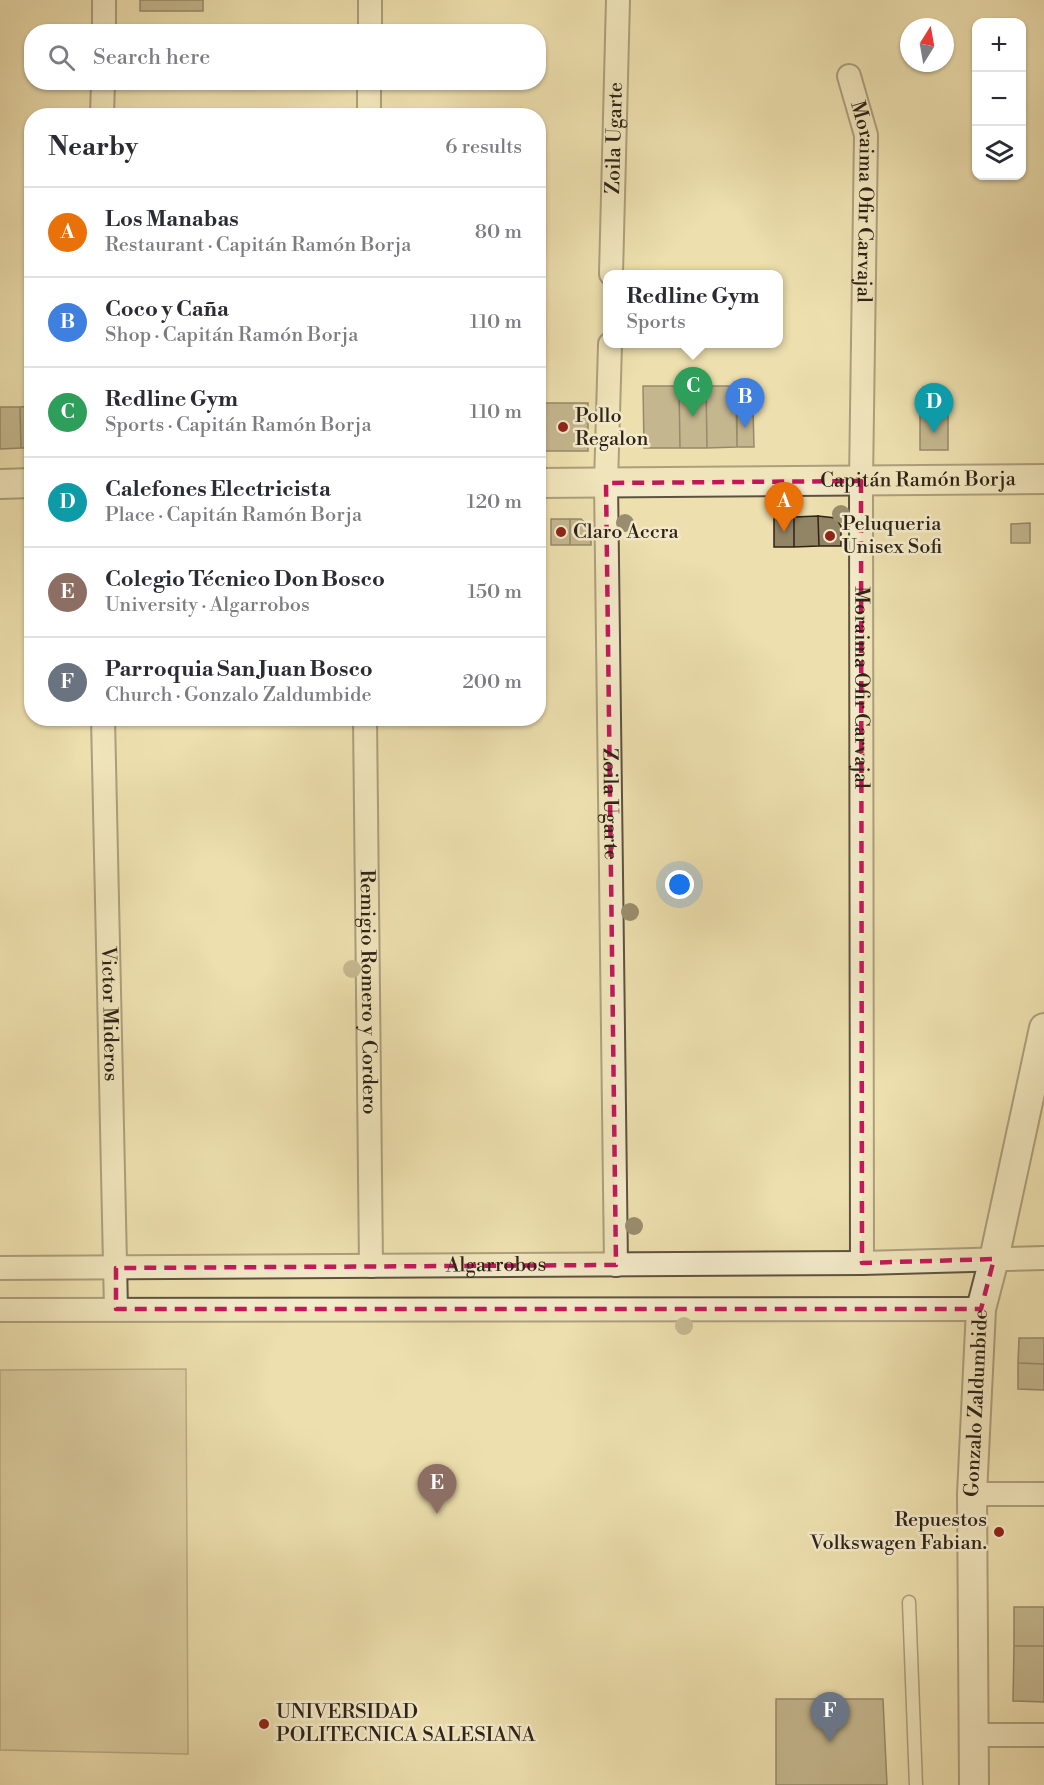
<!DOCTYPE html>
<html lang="en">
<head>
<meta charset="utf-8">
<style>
	body { margin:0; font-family:"Libre Bodoni",serif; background:#f2f2f3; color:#2b2b33 }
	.controls { position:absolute; right:18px; top:18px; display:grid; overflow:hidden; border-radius:12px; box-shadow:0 2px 4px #0004 }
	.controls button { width:54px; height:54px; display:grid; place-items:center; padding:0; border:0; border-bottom:2px solid #e1e1e2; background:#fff; color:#2b2b33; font:30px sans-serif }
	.compass { position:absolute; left:900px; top:18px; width:54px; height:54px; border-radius:50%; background:#fff; box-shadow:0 2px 4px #0004; rotate:11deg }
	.you { position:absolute; left:680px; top:885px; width:21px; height:21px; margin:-15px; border:4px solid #fff; border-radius:50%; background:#1a73e8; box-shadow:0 0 0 9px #1a73e833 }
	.badge { display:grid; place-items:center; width:39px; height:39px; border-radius:50%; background:#8f2418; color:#fff; font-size:20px; font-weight:700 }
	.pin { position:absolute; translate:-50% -50px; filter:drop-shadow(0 2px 3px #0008) }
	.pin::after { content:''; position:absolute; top:32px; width:21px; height:18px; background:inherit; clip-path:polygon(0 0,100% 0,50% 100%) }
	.popup { position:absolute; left:603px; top:270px; width:180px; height:78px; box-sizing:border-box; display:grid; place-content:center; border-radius:12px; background:#fff; filter:drop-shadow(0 2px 4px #0005); font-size:20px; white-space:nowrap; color:#7c7c81 }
	.popup b { font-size:22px; color:#2b2b33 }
	.popup::after { content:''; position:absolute; left:50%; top:100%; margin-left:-12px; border:12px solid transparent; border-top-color:#fff }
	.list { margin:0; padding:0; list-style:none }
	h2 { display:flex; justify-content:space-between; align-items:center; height:78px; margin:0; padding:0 24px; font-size:26px }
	h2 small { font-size:20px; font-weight:400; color:#7c7c81 }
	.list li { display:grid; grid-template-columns:39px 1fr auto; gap:18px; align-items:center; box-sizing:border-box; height:90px; padding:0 24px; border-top:2px solid #e1e1e2 }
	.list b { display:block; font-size:22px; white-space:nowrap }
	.list p { margin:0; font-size:20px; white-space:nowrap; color:#7c7c81 }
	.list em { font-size:20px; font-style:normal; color:#7c7c81 }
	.icon { flex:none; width:33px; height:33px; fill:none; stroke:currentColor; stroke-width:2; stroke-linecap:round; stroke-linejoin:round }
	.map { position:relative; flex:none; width:1044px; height:1785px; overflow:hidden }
	.search { position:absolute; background:#fff; box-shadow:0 2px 4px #0004; left:24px; top:24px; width:522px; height:66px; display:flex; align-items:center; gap:15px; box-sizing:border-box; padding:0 21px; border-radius:24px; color:#7c7c81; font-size:22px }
	.panel { position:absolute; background:#fff; box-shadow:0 2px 4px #0004; left:24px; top:108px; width:522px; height:618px; border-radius:24px }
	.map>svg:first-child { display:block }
</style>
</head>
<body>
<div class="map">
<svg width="1044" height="1785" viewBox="0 0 1044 1785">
	<rect width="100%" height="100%" fill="#eddfae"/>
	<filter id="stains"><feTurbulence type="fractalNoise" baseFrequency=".00333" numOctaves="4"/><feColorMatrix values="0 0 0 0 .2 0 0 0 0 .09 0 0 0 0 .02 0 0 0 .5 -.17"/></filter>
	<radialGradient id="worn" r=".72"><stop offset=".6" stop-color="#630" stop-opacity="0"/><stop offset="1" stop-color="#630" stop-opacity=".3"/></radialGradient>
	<path fill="#cdbf95" stroke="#7e7157" stroke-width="1.5" d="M186,1369L188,1754L0,1750V1370Z"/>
	<path fill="#928566" stroke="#2f2319" stroke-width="1.5" d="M140,0H203V11H140Z
		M643,386H679L680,448H644Z
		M679,386H706L707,448H680Z
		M706,386H736L737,447L707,448Z
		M538,403H588V451H538Z
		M32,406V448H21L20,407Z
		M0,407H20L21,448L0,449Z
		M737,409H753L754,447H737Z
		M920,415H948V450H920Z
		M818,516L836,518L841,526V546H819Z
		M818,516L819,546L794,547V517Z
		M794,517V547H774V518Z
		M551,519H570V545H551Z
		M570,519H581L591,528V545H570Z
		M1030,523V543H1011V524Z
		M1019,1338H1044V1364L1018,1363Z
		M1018,1363L1044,1364V1390L1018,1389Z
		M1014,1607H1044V1646H1014Z
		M1014,1646H1044V1702L1013,1701Z
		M776,1699H883L887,1785H776Z"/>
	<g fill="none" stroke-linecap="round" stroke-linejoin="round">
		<g stroke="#5e523e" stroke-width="15">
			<path id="service" d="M909,1602L916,1785"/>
		</g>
		<g stroke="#5e523e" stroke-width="26">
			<g id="minor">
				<path d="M104,32V0"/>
				<path d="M370,32V0"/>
				<path id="s1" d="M849,76L866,135L861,481L862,1263"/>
				<path d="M102,116L103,82"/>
				<path d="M369,116V82"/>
				<path id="s2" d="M611,274L618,0"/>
				<path id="s3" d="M610,344L606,483L616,1265"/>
				<path id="s4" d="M103,718L116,1309"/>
				<path id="s5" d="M365,718L371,1266"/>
				<path id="s6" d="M0,1268L862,1263L1044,1258"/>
				<path d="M0,1310L981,1309"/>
				<path d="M972,1494H1044"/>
				<path d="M973,1735H1044"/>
			</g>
		</g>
		<g stroke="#5e523e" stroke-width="32">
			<g id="tertiary">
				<path id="s7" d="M538,483L1044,479"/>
				<path d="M0,484L32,483"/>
				<path id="s8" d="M974,1785L972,1494L981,1309L994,1259L1044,1028"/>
			</g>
		</g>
		<use href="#service" stroke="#f3eaca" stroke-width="12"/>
		<use href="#minor" stroke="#f3eaca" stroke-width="22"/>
		<use href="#tertiary" stroke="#f3eaca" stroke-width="28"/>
	</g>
	<g fill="#9a8d6d">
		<circle cx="841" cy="514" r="9"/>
		<circle cx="625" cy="523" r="9"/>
		<circle cx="630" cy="912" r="9"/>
		<circle cx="352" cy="969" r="9"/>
		<circle cx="634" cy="1226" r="9"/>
		<circle cx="684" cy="1326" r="9"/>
	</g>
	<path d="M0 0H1044V1785H0ZM861,481L862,1263L994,1259L981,1309H116V1268L616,1265L606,483Z" fill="#eddfae" fill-opacity=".55" fill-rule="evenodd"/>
	<path fill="none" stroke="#c2185b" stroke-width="4.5" stroke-dasharray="12 8" stroke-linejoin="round" d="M861,481L862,1263L994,1259L981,1309H116V1268L616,1265L606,483Z"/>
	<g fill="#8f2418" stroke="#f3eaca" stroke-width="2">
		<circle cx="563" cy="427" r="6"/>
		<circle cx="561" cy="532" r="6"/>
		<circle cx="830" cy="536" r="6"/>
		<circle cx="999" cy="1532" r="6"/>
		<circle cx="264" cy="1724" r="6"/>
	</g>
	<g text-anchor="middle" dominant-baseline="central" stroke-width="5" stroke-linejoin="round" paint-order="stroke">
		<g font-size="20" fill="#2f2319" stroke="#f3eaca">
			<text stroke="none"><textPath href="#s2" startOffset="136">Zoila Ugarte</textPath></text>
			<text stroke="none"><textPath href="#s1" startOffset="128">Moraima Ofir Carvajal</textPath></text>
			<text stroke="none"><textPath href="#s7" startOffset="380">Capitán Ramón Borja</textPath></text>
			<text stroke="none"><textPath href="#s1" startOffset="614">Moraima Ofir Carvajal</textPath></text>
			<text stroke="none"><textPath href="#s3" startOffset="460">Zoila Ugarte</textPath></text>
			<text stroke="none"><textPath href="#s5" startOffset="274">Remigio Romero y Cordero</textPath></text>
			<text stroke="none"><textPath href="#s4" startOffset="296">Victor Mideros</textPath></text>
			<text stroke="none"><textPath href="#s6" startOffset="496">Algarrobos</textPath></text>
			<text stroke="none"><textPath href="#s8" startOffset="382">Gonzalo Zaldumbide</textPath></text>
		</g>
		<g font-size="20" fill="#2f2319" stroke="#f3eaca" text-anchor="start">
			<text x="575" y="416">Pollo<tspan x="575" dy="23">Regalon</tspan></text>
			<text x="842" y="524">Peluqueria<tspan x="842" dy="23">Unisex Sofi</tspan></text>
			<text x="573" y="532">Claro Accra</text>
			<text x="987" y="1520" text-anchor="end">Repuestos<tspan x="987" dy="23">Volkswagen Fabian.</tspan></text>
			<text x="276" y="1712">UNIVERSIDAD<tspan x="276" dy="23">POLITECNICA SALESIANA</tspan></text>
		</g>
	</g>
	<rect width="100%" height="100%" filter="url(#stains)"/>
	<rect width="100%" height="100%" fill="url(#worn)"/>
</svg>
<div class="controls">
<button>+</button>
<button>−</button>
<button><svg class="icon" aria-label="layers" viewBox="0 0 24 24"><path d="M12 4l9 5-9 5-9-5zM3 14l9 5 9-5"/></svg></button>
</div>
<svg class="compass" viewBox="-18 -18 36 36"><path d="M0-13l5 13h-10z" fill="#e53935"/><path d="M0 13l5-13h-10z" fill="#7c7c81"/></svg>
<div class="you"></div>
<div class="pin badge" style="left:784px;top:532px;background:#e8710a">A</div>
<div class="pin badge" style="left:745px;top:428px;background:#3f7fe0">B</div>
<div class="pin badge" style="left:693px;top:417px;background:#2e9e5b">C</div>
<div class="popup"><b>Redline Gym</b>Sports</div>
<div class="pin badge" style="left:934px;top:433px;background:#0f9aa8">D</div>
<div class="pin badge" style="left:437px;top:1514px;background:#8d6e63">E</div>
<div class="pin badge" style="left:830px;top:1742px;background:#6b7280">F</div>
<div class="search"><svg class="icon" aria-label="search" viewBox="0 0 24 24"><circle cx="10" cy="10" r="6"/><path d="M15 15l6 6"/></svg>Search here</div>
<section class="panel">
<h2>Nearby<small>6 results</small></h2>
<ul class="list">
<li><span class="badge" style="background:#e8710a">A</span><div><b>Los Manabas</b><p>Restaurant · Capitán Ramón Borja</p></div><em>80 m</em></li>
<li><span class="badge" style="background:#3f7fe0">B</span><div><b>Coco y Caña</b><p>Shop · Capitán Ramón Borja</p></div><em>110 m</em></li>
<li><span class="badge" style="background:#2e9e5b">C</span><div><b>Redline Gym</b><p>Sports · Capitán Ramón Borja</p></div><em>110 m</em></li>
<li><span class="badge" style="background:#0f9aa8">D</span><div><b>Calefones Electricista</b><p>Place · Capitán Ramón Borja</p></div><em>120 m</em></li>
<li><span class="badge" style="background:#8d6e63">E</span><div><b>Colegio Técnico Don Bosco</b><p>University · Algarrobos</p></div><em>150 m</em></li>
<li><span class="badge" style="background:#6b7280">F</span><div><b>Parroquia San Juan Bosco</b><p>Church · Gonzalo Zaldumbide</p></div><em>200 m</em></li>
</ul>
</section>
</div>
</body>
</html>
